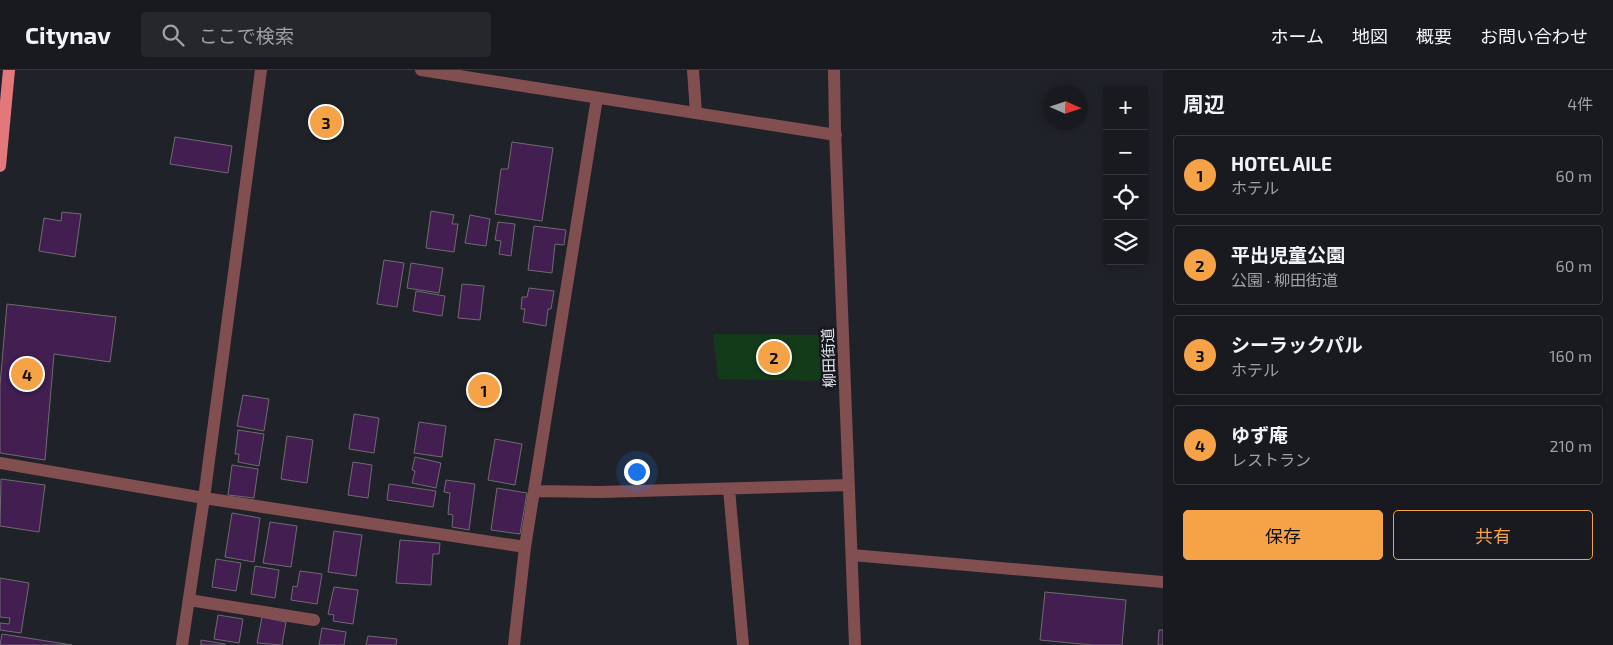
<!DOCTYPE html>
<html lang="ja">
<head>
<meta charset="utf-8">
<style>
	body { margin:0; font-family:"Exo 2","Noto Sans JP",sans-serif; background:#25272c; color:#f1f3f6 }
	.controls { position:absolute; right:15px; top:15px; display:grid; overflow:hidden; border-radius:5px; box-shadow:0 2px 8px #0003 }
	.controls button { width:45px; height:45px; display:grid; place-items:center; padding:0; border:0; border-bottom:1px solid #36383d; background:#181a1f; color:#f1f3f6; font:25px sans-serif }
	.compass { position:absolute; left:1043px; top:15px; width:45px; height:45px; border-radius:50%; background:#181a1f; box-shadow:0 2px 8px #0003; rotate:93deg }
	.you { position:absolute; left:636px; top:401px; width:18px; height:18px; margin:-12px; border:4px solid #fff; border-radius:50%; background:#1a73e8; box-shadow:0 0 0 8px #1a73e833 }
	.badge { display:grid; place-items:center; width:32px; height:32px; border-radius:50%; background:#f6a247; color:#111; font-size:16px; font-weight:700 }
	.pin { position:absolute; translate:-50% -50%; border:2px solid #fff; box-shadow:0 1px 5px #0006 }
	.list { margin:0; padding:0; list-style:none }
	h2 { display:flex; justify-content:space-between; align-items:center; height:65px; margin:0; padding:0 20px; font-size:21px }
	h2 small { font-size:16px; font-weight:400; color:#9fa1a4 }
	.list li { display:grid; grid-template-columns:32px 1fr auto; gap:15px; align-items:center; box-sizing:border-box; height:80px; margin:0 10px 10px; padding:0 10px; border:1px solid #36383d; border-radius:5px }
	.list b { display:block; font-size:19px; white-space:nowrap }
	.list p { margin:0; font-size:16px; white-space:nowrap; color:#9fa1a4 }
	.list em { font-size:16px; font-style:normal; color:#9fa1a4 }
	.actions { display:flex; gap:10px; padding:15px 20px }
	.actions a { flex:1; padding:11px 0; border:1px solid #f6a247; border-radius:5px; text-align:center; font-size:18px; color:#f6a247 }
	.actions .main { background:#f6a247; color:#111 }
	.icon { flex:none; width:28px; height:28px; fill:none; stroke:currentColor; stroke-width:2; stroke-linecap:round; stroke-linejoin:round }
	.map { position:relative; flex:none; width:1163px; height:575px; overflow:hidden }
	header { display:flex; align-items:center; gap:30px; box-sizing:border-box; height:70px; padding:0 25px; background:#181a1f; border-bottom:1px solid #36383d }
	header strong { font-size:24px }
	nav { display:flex; gap:28px; margin-inline-start:auto; font-size:18px }
	.search { width:350px; height:45px; background:#25272c; display:flex; align-items:center; gap:12px; box-sizing:border-box; padding:0 18px; border-radius:5px; color:#9fa1a4; font-size:19px }
	main { display:flex }
	aside { flex:1; background:#181a1f }
	.map>svg:first-child { display:block }
</style>
</head>
<body>
<header>
<strong>Citynav</strong>
<div class="search"><svg class="icon" aria-label="search" viewBox="0 0 24 24"><circle cx="10" cy="10" r="6"/><path d="M15 15l6 6"/></svg>ここで検索</div>
<nav><a>ホーム</a><a>地図</a><a>概要</a><a>お問い合わせ</a></nav>
</header>
<main>
<div class="map">
<svg width="1163" height="575" viewBox="0 0 1163 575">
	<rect width="100%" height="100%" fill="#202229"/>
	<path fill="#143b19" d="M713,264L832,265L833,311L718,309Z"/>
	<path fill="#431e51" stroke="#6f6a71" d="M175,67L232,76L228,103L170,94Z
		M512,72L553,78L542,151L495,144L501,99H508Z
		M431,141L454,145L452,154H458L454,182L426,178Z
		M62,142L81,144L75,187L39,181L44,148L61,151Z
		M470,145L490,149L486,176L465,173Z
		M498,152L515,154L511,186L499,184L501,171L495,170Z
		M534,156L566,160L564,175L555,174L552,203L528,200Z
		M384,190L404,193L397,237L377,234Z
		M411,193L443,198L439,223L407,218Z
		M462,214L484,216L480,250L458,248Z
		M529,218L554,221L551,239H548L546,256L523,252L525,239H521L522,227H527Z
		M416,221L445,226L442,246L413,241Z
		M7,234L116,247L110,292L54,284L45,390L0,383V315Z
		M243,325L269,329L264,361L237,356Z
		M354,344L379,348L374,383L349,379Z
		M419,352L446,356L442,387L414,383Z
		M238,360L264,364L259,396L238,392L239,384H235Z
		M287,366L313,370L307,413L281,409Z
		M495,369L522,374L515,415L488,410Z
		M415,387L441,393L436,418L412,413L415,401L412,400Z
		M353,392L372,395L368,428L348,425Z
		M232,395L258,399L254,428L228,425Z
		M1,409L45,415L39,462L0,456Z
		M446,410L475,414L469,460L452,457L453,445L448,444L450,423L444,422Z
		M389,414L436,421L433,437L387,430Z
		M497,418L527,423L520,464L491,460Z
		M232,443L260,448L254,492L225,487Z
		M270,452L297,456L291,497L263,493Z
		M334,461L362,465L356,506L328,502Z
		M400,470L440,473L439,484H433L431,515L396,513Z
		M216,489L241,493L236,521L212,517Z
		M255,496L279,500L275,528L251,524Z
		M300,501L322,504L317,534L291,530L293,516L297,517Z
		M0,508L29,513L21,563L0,560V553L9,554L10,548L0,547Z
		M334,517L358,520L353,554L333,551L334,545L328,544Z
		M1045,522L1126,530L1122,575H1092L1040,570Z
		M218,545L243,549L239,573L214,569Z
		M262,547L286,552L282,575L257,573Z
		M322,558L346,562L344,575H319Z
		M1159,560H1163V575H1158Z
		M2,564L72,575H0Z
		M368,566L397,569L396,575H366Z
		M201,570L225,574V575H201Z"/>
	<g fill="none" stroke-linecap="round" stroke-linejoin="round">
		<path stroke="#824f50" stroke-width="12" d="M421,0L836,65
			M693,0L696,43
			M834,0L835,60L855,575
			M0,393L204,428L525,477
			M729,419L743,575
			M534,421L600,422L849,415
			M852,485L1163,512
			M189,530L314,550
			M182,575L204,428L261,0
			M514,575L525,477L597,28"/>
		<path stroke="#e3787c" stroke-width="12" d="M0,96L9,0"/>
	</g>
	<g text-anchor="middle" dominant-baseline="central" stroke-width="5" stroke-linejoin="round" paint-order="stroke">
		<g font-size="15" fill="#e6e7ec" stroke="#17181f">
			<text transform="translate(828 288) rotate(-92)">柳田街道</text>
		</g>
	</g>
</svg>
<div class="controls">
<button>+</button>
<button>−</button>
<button><svg class="icon" aria-label="locate" viewBox="0 0 24 24"><circle cx="12" cy="12" r="6"/><path d="M12 2v4M12 18v4M2 12h4M18 12h4"/></svg></button>
<button><svg class="icon" aria-label="layers" viewBox="0 0 24 24"><path d="M12 4l9 5-9 5-9-5zM3 14l9 5 9-5"/></svg></button>
</div>
<svg class="compass" viewBox="-18 -18 36 36"><path d="M0-13l5 13h-10z" fill="#e53935"/><path d="M0 13l5-13h-10z" fill="#9fa1a4"/></svg>
<div class="you"></div>
<div class="pin badge" style="left:484px;top:320px">1</div>
<div class="pin badge" style="left:774px;top:287px">2</div>
<div class="pin badge" style="left:326px;top:52px">3</div>
<div class="pin badge" style="left:27px;top:304px">4</div>
</div>
<aside>
<h2>周辺<small>4件</small></h2>
<ul class="list">
<li><span class="badge">1</span><div><b>HOTEL AILE</b><p>ホテル</p></div><em>60 m</em></li>
<li><span class="badge">2</span><div><b>平出児童公園</b><p>公園 · 柳田街道</p></div><em>60 m</em></li>
<li><span class="badge">3</span><div><b>シーラックパル</b><p>ホテル</p></div><em>160 m</em></li>
<li><span class="badge">4</span><div><b>ゆず庵</b><p>レストラン</p></div><em>210 m</em></li>
</ul>
<div class="actions"><a class="main">保存</a><a>共有</a></div>
</aside>
</main>
</body>
</html>
